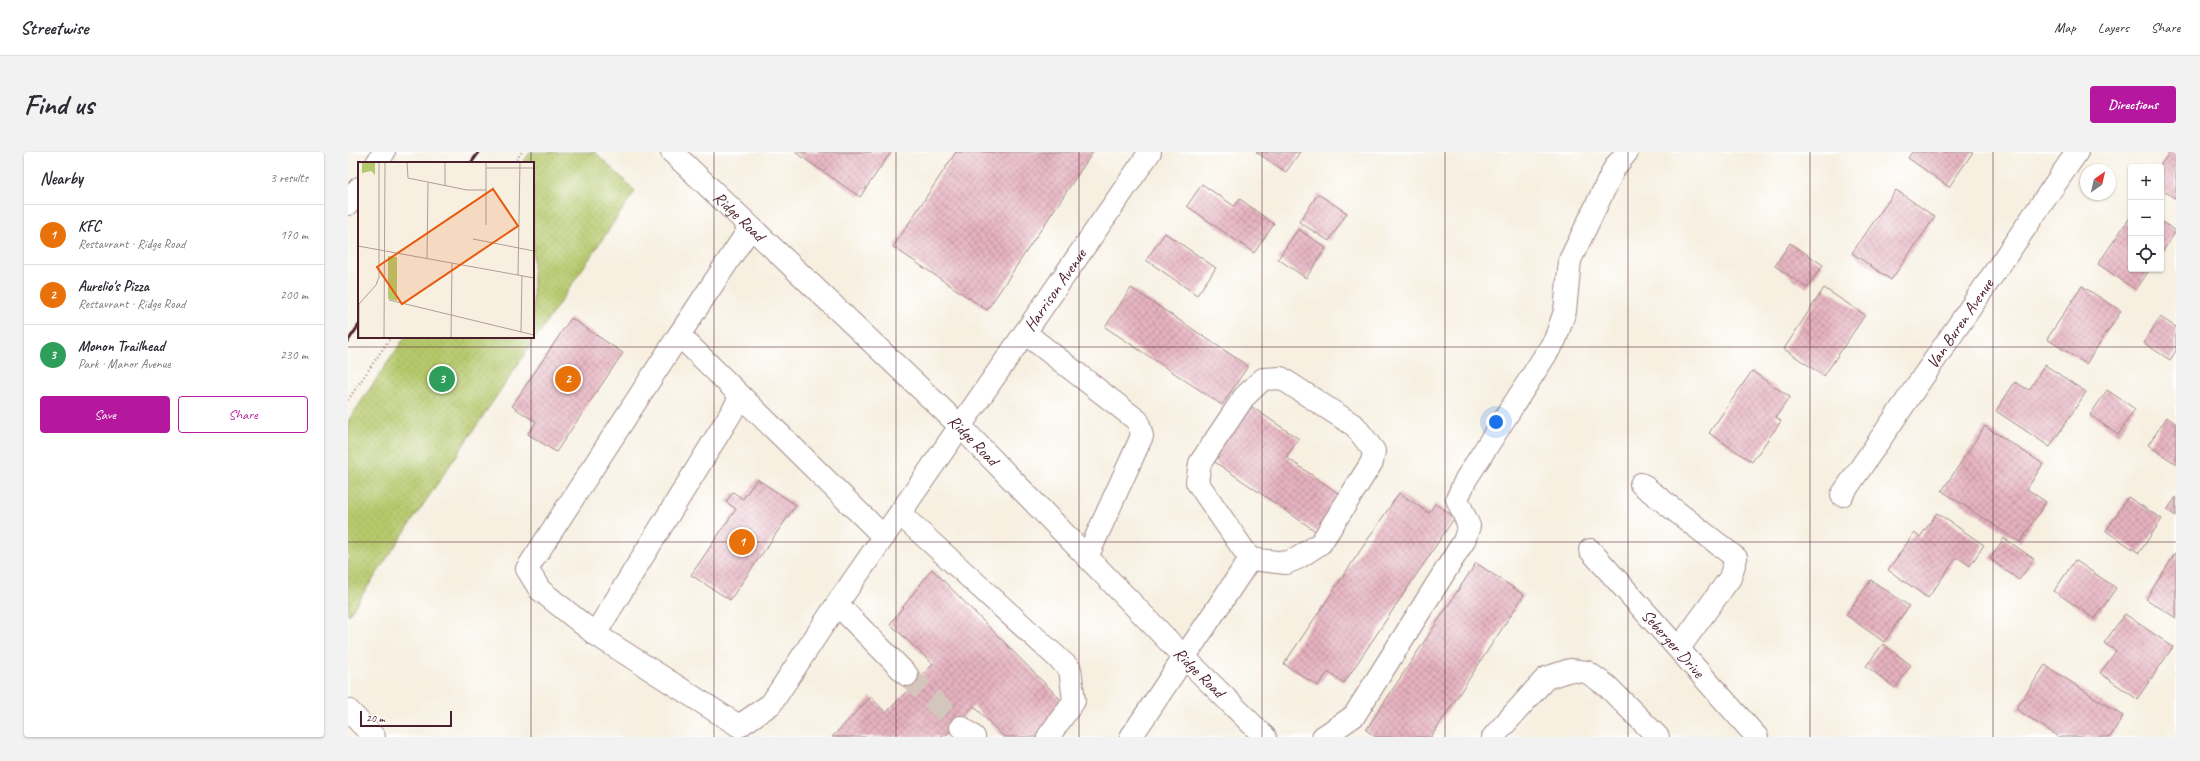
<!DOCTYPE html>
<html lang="en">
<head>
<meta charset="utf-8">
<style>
	body { margin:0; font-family:Caveat,sans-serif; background:#f2f2f3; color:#2b2b33 }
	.controls { position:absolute; right:12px; top:12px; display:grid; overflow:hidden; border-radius:4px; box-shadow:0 1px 3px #0004 }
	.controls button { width:36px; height:36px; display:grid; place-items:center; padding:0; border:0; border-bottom:1px solid #e1e1e2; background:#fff; color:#2b2b33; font:20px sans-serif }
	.compass { position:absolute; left:1732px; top:12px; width:36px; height:36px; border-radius:50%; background:#fff; box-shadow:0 1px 3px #0004; rotate:34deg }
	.scale { position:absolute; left:12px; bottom:10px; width:92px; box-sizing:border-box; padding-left:4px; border:2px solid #4a1f2b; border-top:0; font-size:11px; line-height:14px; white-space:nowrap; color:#4a1f2b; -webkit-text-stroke:3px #fff; paint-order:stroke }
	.you { position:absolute; left:1148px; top:270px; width:14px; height:14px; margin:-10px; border:3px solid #fff; border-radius:50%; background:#1a73e8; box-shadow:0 0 0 6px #1a73e833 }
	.badge { display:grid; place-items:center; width:26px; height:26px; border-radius:50%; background:#b5179e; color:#fff; font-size:13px; font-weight:700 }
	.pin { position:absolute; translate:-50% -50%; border:2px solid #fff; box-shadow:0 1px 4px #0006 }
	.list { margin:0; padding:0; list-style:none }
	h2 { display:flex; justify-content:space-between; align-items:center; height:52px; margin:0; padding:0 16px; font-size:17px }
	h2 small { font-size:13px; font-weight:400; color:#7c7c81 }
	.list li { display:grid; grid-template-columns:26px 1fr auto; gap:12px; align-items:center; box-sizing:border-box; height:60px; padding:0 16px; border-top:1px solid #e1e1e2 }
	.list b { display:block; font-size:15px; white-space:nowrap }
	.list p { margin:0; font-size:13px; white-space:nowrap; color:#7c7c81 }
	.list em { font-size:13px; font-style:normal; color:#7c7c81 }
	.actions { display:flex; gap:8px; padding:12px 16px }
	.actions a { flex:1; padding:9px 0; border:1px solid #b5179e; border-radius:4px; text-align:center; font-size:14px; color:#b5179e }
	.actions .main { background:#b5179e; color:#fff }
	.icon { flex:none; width:22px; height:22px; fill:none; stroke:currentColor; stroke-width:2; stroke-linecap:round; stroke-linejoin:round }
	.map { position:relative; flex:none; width:1828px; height:585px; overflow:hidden; border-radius:4px }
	header { display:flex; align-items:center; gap:24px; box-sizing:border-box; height:56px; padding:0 20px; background:#fff; border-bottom:1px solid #e1e1e2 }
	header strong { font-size:19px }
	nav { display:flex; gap:22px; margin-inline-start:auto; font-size:14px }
	.intro { display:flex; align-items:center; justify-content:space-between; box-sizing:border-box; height:96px; padding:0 24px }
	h1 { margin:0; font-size:28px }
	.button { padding:10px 18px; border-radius:4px; background:#b5179e; color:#fff; font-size:14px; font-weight:700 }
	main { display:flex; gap:24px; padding:0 24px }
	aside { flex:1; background:#fff; border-radius:4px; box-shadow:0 1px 3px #0004 }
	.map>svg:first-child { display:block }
</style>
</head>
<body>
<header>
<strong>Streetwise</strong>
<nav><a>Map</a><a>Layers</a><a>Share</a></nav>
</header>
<div class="intro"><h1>Find us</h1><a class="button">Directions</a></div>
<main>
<aside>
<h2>Nearby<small>3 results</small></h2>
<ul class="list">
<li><span class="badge" style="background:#e8710a">1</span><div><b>KFC</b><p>Restaurant · Ridge Road</p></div><em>170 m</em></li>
<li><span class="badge" style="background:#e8710a">2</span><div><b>Aurelio's Pizza</b><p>Restaurant · Ridge Road</p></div><em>200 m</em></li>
<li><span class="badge" style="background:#2e9e5b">3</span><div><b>Monon Trailhead</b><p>Park · Manor Avenue</p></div><em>230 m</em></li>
</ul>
<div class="actions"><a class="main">Save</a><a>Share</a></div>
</aside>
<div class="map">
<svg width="1828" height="585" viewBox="0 0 1828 585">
	<defs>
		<pattern id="park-dots" width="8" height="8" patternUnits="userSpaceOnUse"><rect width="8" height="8" fill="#b5c86b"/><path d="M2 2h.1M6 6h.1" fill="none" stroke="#9dab5d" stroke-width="1.8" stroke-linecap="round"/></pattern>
		<pattern id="building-cross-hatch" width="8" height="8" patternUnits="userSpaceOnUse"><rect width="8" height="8" fill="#e6b2c0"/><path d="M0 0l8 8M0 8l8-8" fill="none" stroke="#bc909c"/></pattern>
	</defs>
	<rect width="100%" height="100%" fill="#fff"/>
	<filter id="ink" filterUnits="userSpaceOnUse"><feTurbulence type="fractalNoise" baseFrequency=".025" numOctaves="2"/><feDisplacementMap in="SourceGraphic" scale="8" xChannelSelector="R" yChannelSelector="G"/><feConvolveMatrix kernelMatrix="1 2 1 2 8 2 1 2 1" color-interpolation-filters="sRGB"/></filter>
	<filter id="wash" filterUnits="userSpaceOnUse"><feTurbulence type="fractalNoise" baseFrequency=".012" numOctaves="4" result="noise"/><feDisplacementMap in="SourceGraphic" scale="16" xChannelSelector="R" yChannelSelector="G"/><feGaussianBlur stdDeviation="0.9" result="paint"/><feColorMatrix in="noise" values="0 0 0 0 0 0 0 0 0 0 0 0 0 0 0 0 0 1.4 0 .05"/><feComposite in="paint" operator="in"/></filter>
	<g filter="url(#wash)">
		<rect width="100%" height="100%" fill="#f7f0e1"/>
		<path fill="url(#park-dots)" stroke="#80744b" d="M182,0H247L287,39L0,464V269L57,185H185V11H175Z"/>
		<g id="blocks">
			<path fill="url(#building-cross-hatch)" d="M447,0H543L512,45Z
				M608,0H745L639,158L545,95Z
				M908,0H952L938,20Z
				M1564,0H1625L1601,35L1560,6Z
				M1822,0H1828V47L1813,37V15H1811Z
				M854,32L886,54L892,47L926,72L906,101L839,54Z
				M1548,38L1587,65L1543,128L1504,101Z
				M970,42L999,61L981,89L951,70Z
				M1783,64V117H1802L1788,138L1750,112Z
				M1813,69L1828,79L1813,102Z
				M950,77L978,96L958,126L930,107Z
				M817,81L868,116L849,143L798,108Z
				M1442,91L1475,113L1459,136L1427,114Z
				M1734,134L1773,159L1738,212L1699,187Z
				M783,136L900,214L874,253L757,175Z
				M1476,136L1517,163L1476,224L1436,197Z
				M1812,165L1828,175V199L1822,208L1796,191Z
				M223,166L275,201L208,300L180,282L188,270L164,254Z
				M1697,213L1738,240L1702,295L1648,259L1667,230L1681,238Z
				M1404,219L1442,245L1428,265L1433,269L1404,310L1361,281Z
				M1759,238L1787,257L1770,283L1742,263Z
				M901,253L951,287L938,305L994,344L969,380L864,308Z
				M1819,265L1828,272V312L1800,293Z
				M1637,274L1695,312L1679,337L1698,350L1672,390L1594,339Z
				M409,327L448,353L382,448L343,423L388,357L378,350L385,340L395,347Z
				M1051,341L1081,361L1087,352L1107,365L996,531L980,520L970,534L936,512Z
				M1780,345L1814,367L1791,401L1758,379Z
				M1828,345V364L1819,358Z
				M1589,361L1636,393L1622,414L1609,405L1580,446L1540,418L1566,381L1572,385Z
				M1656,386L1686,407L1671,428L1642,407Z
				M1828,400V466L1798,447Z
				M1727,408L1768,436L1747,467L1706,439Z
				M1128,411L1176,443L1083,585H1028L1018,578Z
				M584,417L714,549L690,585H656L626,554L596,585H484L523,545L538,561L585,512L542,472Z
				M1523,428L1561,454L1536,490L1498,463Z
				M1777,462L1825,495L1789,547L1752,521L1768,499L1756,491Z
				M1535,492L1563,513L1547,536L1518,514Z
				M1697,513L1775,564L1762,585H1711L1668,557Z"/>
		</g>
	</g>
	<g filter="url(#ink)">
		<use href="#blocks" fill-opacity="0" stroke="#a08886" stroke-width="1"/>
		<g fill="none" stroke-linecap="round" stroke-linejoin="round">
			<path stroke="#d4c6bd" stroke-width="22" stroke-dasharray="22 11" stroke-linecap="butt" d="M559,523L613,575"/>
			<g stroke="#a08886" stroke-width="24">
				<g id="minor">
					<path d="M29,11L36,0"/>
					<path d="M0,52L11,36"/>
					<path d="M402,76L331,183L536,385"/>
					<path d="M677,181L790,269L794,284L739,405"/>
					<path d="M933,226L1007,274L1026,299L1024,310L973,391L950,406L938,411L902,407L849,330L852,311L896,245L915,227Z"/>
					<path d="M393,245L247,482L391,574L423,552L489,452"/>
					<path d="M1293,332L1388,406L1382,426L1331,496"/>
					<path id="s1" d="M1494,343L1729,0"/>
					<path d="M552,362L722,517L726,549L700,585"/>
					<path id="s2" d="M1242,398L1409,585"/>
					<path d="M247,482L192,438L179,417L331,183"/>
					<path id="s3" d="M559,523L489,452L802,0"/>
					<path d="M0,558L26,585"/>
					<path d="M613,575L626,585"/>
					<path d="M783,585L902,407"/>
					<path d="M975,585L1006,564L1116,389L1121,374L1109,347L1118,327L1207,188L1217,159L1222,108L1267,15L1279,0"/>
					<path d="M1145,585L1198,526L1222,518L1239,520L1259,534L1310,585"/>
				</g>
			</g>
			<g stroke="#a08886" stroke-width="24">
				<g id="major">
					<path id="s4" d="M324,0L613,275L837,506L917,585"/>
				</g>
			</g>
			<path stroke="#a08886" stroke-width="2.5" stroke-dasharray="1 3" stroke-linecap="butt" d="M166,11L174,0
				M0,248L43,185"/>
			<use href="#minor" stroke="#fff" stroke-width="22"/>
			<use href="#major" stroke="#fff" stroke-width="22"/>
			<path stroke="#4a1f2b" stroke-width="3" d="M123,11L131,0
				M0,189L11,173"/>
		</g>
	</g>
	<path fill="none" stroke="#4a1f2b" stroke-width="1" stroke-opacity="0.55" d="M183,0V11M366,0V585M548,0V585M731,0V585M914,0V585M1097,0V585M1280,0V585M1462,0V585M1645,0V585M183,185V585M0,195H1828M0,390H1828"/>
	<g text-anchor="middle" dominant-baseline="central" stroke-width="3" stroke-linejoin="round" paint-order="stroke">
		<g font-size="17" fill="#4a1f2b" stroke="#fff">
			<text stroke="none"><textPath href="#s4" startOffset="93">Ridge Road</textPath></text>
			<text stroke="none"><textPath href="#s3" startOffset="482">Harrison Avenue</textPath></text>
			<text stroke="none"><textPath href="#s1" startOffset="208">Van Buren Avenue</textPath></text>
			<text stroke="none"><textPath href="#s4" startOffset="417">Ridge Road</textPath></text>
			<text stroke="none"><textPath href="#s2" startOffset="125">Seberger Drive</textPath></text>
			<text stroke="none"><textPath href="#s4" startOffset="741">Ridge Road</textPath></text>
		</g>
	</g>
	<g transform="translate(10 10)">
		<rect width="176" height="176" fill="#f7f0e1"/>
		<path d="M4,0H17V13L13,9L4,11Z" fill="#b5c86b"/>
		<path d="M30,94L39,95V139L30,137Z" fill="#b5c86b"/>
		<path fill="none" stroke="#b29c98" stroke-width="1" d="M49,0L50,16L109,28H129M128,6H176M87,23V0M128,63V0M115,77L176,89M0,84L176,116M69,96L70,21M160,113L162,0M31,138L176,173M163,170L164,114M1,176V142L18,123L21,115V0M26,176L27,0M93,176L94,101"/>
		<path fill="#e8590c" fill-opacity="0.15" stroke="#e8590c" stroke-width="2" d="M135,27L160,64L44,142L19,105Z"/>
		<rect width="176" height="176" fill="none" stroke="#4a1f2b" stroke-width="2"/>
	</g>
</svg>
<div class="controls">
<button>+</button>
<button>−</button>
<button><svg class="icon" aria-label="locate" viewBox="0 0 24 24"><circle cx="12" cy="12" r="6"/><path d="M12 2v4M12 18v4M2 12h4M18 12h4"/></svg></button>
</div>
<svg class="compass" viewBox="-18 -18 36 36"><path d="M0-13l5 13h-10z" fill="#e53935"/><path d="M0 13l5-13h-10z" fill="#7c7c81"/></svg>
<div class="scale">20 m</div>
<div class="you"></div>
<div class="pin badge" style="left:394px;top:390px;background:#e8710a">1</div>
<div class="pin badge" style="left:220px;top:227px;background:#e8710a">2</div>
<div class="pin badge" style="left:94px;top:227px;background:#2e9e5b">3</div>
</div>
</main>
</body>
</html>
